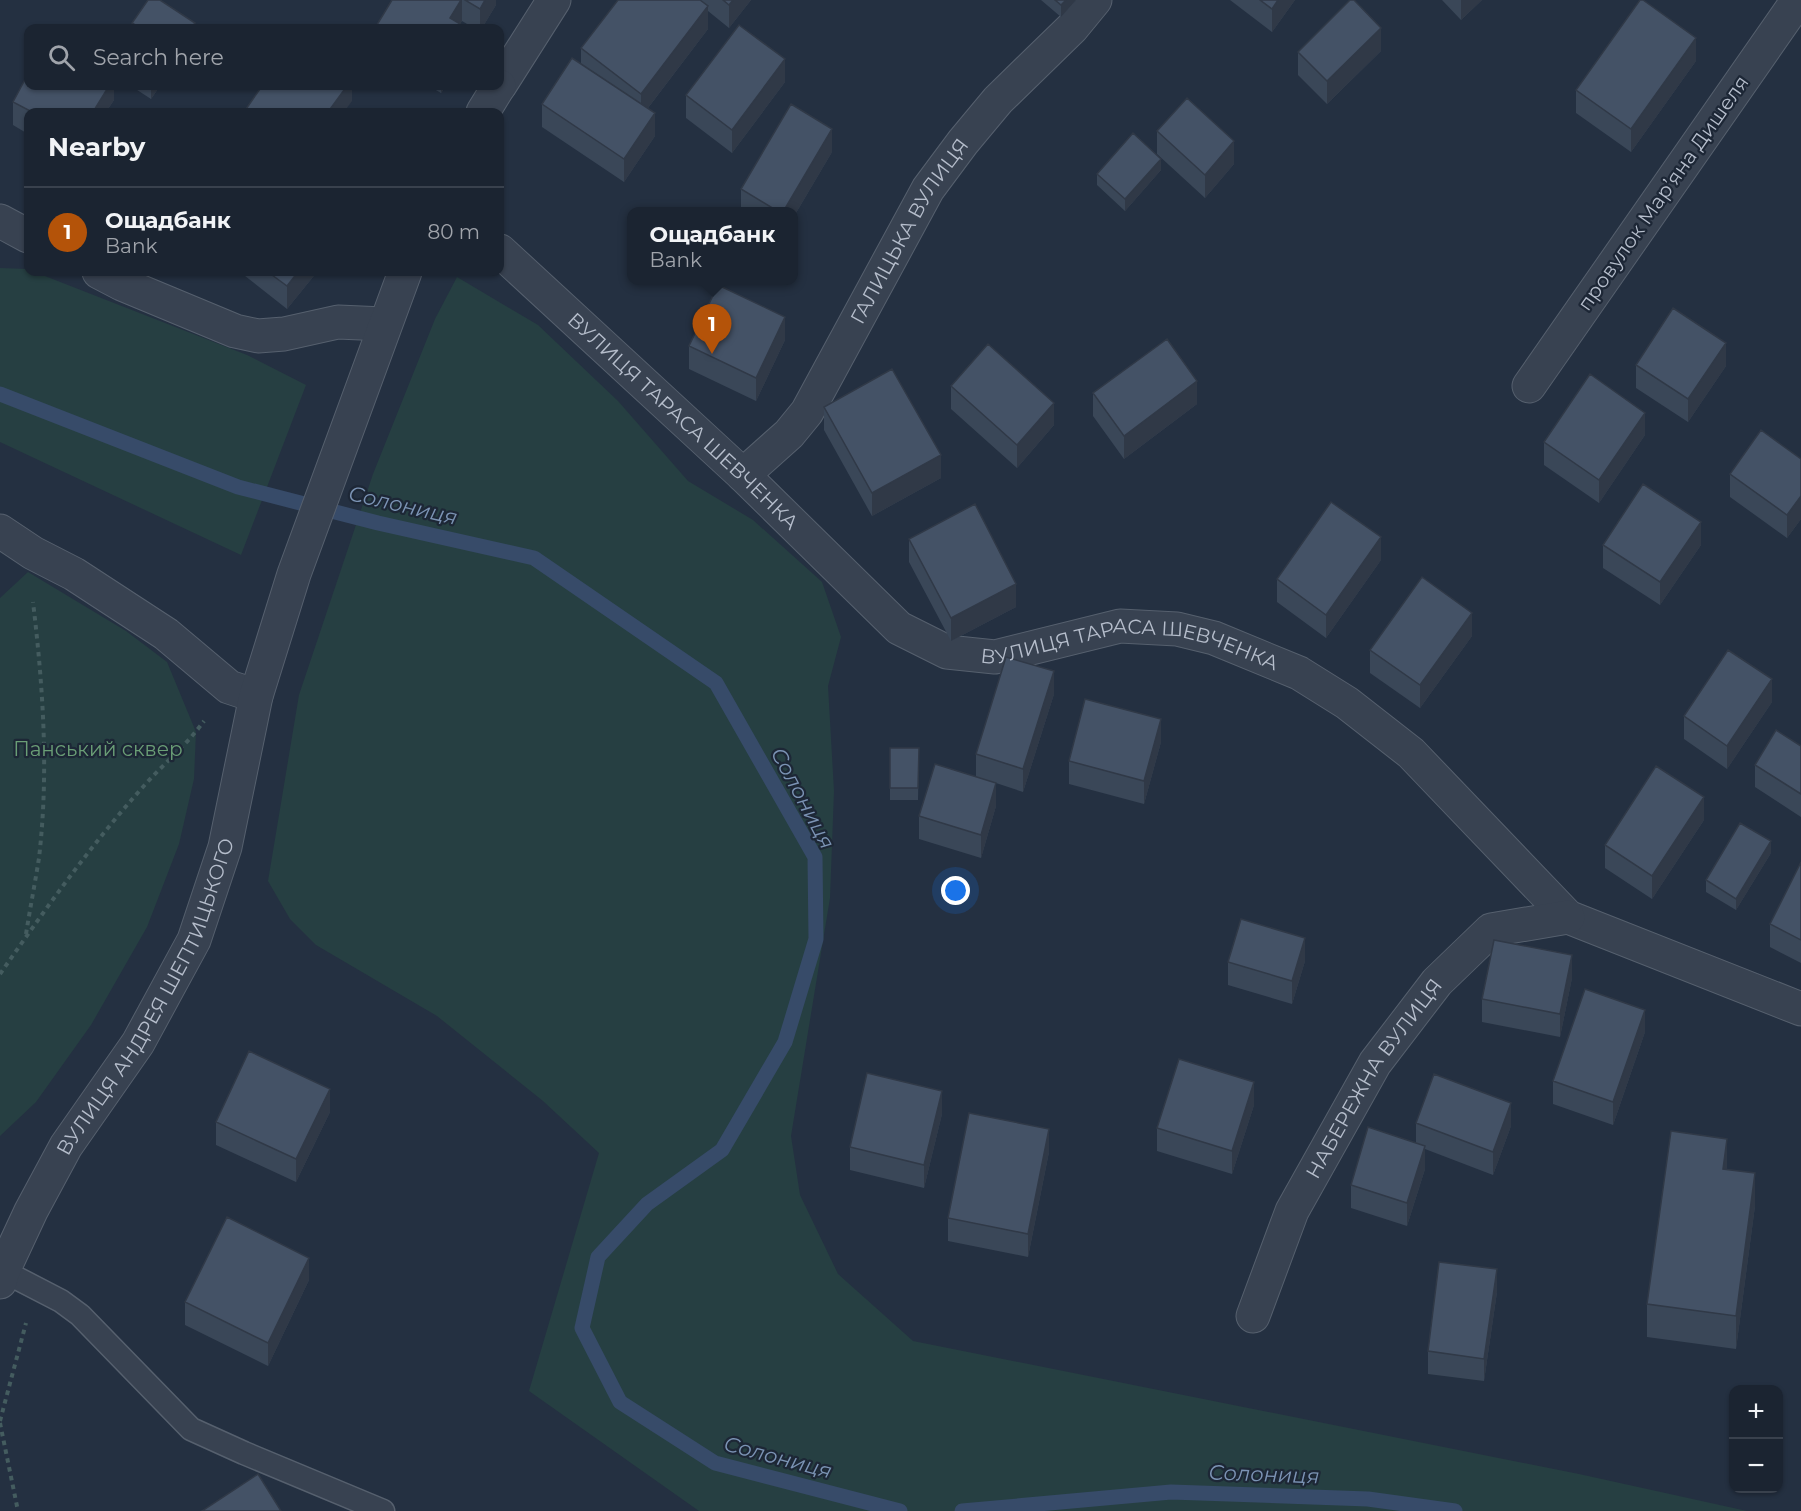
<!DOCTYPE html>
<html lang="en">
<head>
<meta charset="utf-8">
<style>
	body { margin:0; font-family:Montserrat,sans-serif; background:#28303d; color:#f1f3f6 }
	.controls { position:absolute; right:18px; bottom:18px; display:grid; overflow:hidden; border-radius:12px; box-shadow:0 2px 4px #0004 }
	.controls button { width:54px; height:54px; display:grid; place-items:center; padding:0; border:0; border-bottom:2px solid #39414d; background:#1b2431; color:#f1f3f6; font:30px sans-serif }
	.you { position:absolute; left:956px; top:891px; width:21px; height:21px; margin:-15px; border:4px solid #fff; border-radius:50%; background:#1a73e8; box-shadow:0 0 0 9px #1a73e833 }
	.badge { display:grid; place-items:center; width:39px; height:39px; border-radius:50%; background:#b45309; color:#fff; font-size:20px; font-weight:700 }
	.pin { position:absolute; translate:-50% -50px; filter:drop-shadow(0 2px 3px #0008) }
	.pin::after { content:''; position:absolute; top:32px; width:21px; height:18px; background:inherit; clip-path:polygon(0 0,100% 0,50% 100%) }
	.popup { position:absolute; left:627px; top:207px; width:171px; height:78px; box-sizing:border-box; display:grid; place-content:center; border-radius:12px; background:#1b2431; filter:drop-shadow(0 2px 4px #0005); font-size:20px; white-space:nowrap; color:#a0a4ab }
	.popup b { font-size:22px; color:#f1f3f6 }
	.popup::after { content:''; position:absolute; left:50%; top:100%; margin-left:-12px; border:12px solid transparent; border-top-color:#1b2431 }
	.list { margin:0; padding:0; list-style:none }
	h2 { display:flex; justify-content:space-between; align-items:center; height:78px; margin:0; padding:0 24px; font-size:26px }
	h2 small { font-size:20px; font-weight:400; color:#a0a4ab }
	.list li { display:grid; grid-template-columns:39px 1fr auto; gap:18px; align-items:center; box-sizing:border-box; height:90px; padding:0 24px; border-top:2px solid #39414d }
	.list b { display:block; font-size:22px; white-space:nowrap }
	.list p { margin:0; font-size:20px; white-space:nowrap; color:#a0a4ab }
	.list em { font-size:20px; font-style:normal; color:#a0a4ab }
	.icon { flex:none; width:33px; height:33px; fill:none; stroke:currentColor; stroke-width:2; stroke-linecap:round; stroke-linejoin:round }
	.map { position:relative; flex:none; width:1801px; height:1511px; overflow:hidden }
	.search { position:absolute; background:#1b2431; box-shadow:0 2px 4px #0004; left:24px; top:24px; width:480px; height:66px; display:flex; align-items:center; gap:15px; box-sizing:border-box; padding:0 21px; border-radius:12px; color:#a0a4ab; font-size:22px }
	.panel { position:absolute; background:#1b2431; box-shadow:0 2px 4px #0004; left:24px; top:108px; width:480px; height:168px; border-radius:12px }
	.map>svg:first-child { display:block }
</style>
</head>
<body>
<div class="map">
<svg width="1801" height="1511" viewBox="0 0 1801 1511">
	<rect width="100%" height="100%" fill="#243041"/>
	<path fill="#263f42" d="M0,268L27,269L247,355L306,385L241,555L0,442Z
		M457,277L538,325L618,401L688,481L753,520L822,582L841,637L828,686L834,791L830,898L791,1136L800,1195L838,1274L913,1341L1579,1474L1747,1511H699L529,1391L599,1153L543,1101L437,1016L316,945L290,919L268,881L299,695L373,474L435,319Z
		M28,572L126,631L167,662L196,732L194,779L179,844L147,927L91,1025L36,1102L0,1136V598Z"/>
	<g fill="none" stroke-linecap="round" stroke-linejoin="round">
		<path stroke="#374b69" stroke-width="15" d="M0,394L238,487L378,523L534,558L716,683L815,857L816,939L785,1042L722,1150L647,1204L598,1257L582,1328L620,1402L715,1463L900,1511
			M962,1511L1171,1492L1368,1499L1455,1511"/>
		<g stroke="#56606e" stroke-width="25">
			<path id="service" d="M3,1271L61,1301L80,1315L191,1429L244,1453L383,1511"/>
		</g>
		<g stroke="#56606e" stroke-width="35">
			<g id="minor">
				<path d="M0,221L28,236"/>
				<path id="s1" d="M500,251L743,475L899,628L947,652L995,657L1120,626L1177,629L1214,638L1299,673L1347,703L1411,753L1568,917L1801,1009"/>
				<path d="M99,272L122,284L235,331L258,336L284,334L338,322L384,324"/>
				<path d="M1529,386L1798,0"/>
				<path id="s2" d="M743,475L789,434L807,412L928,189L963,142L998,100L1072,28L1095,0"/>
				<path d="M0,531L33,553L74,574L166,634L229,687L256,696"/>
				<path id="s3" d="M1253,1316L1292,1211L1375,1063L1437,982L1491,930L1568,917"/>
			</g>
		</g>
		<g stroke="#56606e" stroke-width="35">
			<g id="tertiary">
				<path d="M500,85L554,0"/>
				<path d="M483,112L499,86"/>
				<path id="s4" d="M0,1282L3,1271L31,1211L66,1146L138,1043L194,940L225,847L256,696L294,574L405,272"/>
			</g>
		</g>
		<path stroke="#445c5f" stroke-width="4" stroke-dasharray="4.5 4.5" stroke-linecap="butt" d="M26,934C30,909 35,883 39,858C49,772 43,686 33,602
			M0,974C44,911 90,846 142,788C162,765 186,746 204,721
			M0,1421L26,1323
			M0,1423L18,1511"/>
		<use href="#service" stroke="#384251" stroke-width="22"/>
		<use href="#minor" stroke="#384251" stroke-width="33"/>
		<use href="#tertiary" stroke="#384251" stroke-width="33"/>
	</g>
	<path fill="#3a4758" d="M392,0H496V5L482,28H474L462,21L460,24Z
		M618,0H751L729,28L708,11V29L648,108L655,136L624,182L542,127V104L581,64V48Z
		M1041,0H1076L1061,17Z
		M1230,0H1295L1272,32Z
		M1442,0H1482L1461,20Z
		M132,23L195,28H132Z
		M1381,51L1327,104L1298,75V52Z
		M1696,61L1631,152L1576,113V90Z
		M785,82L732,153L686,118V95Z
		M114,86V100L106,112H28V134L13,125V102Z
		M131,86H160L151,99Z
		M429,86H446L441,93Z
		M1157,131L1234,164L1205,198L1157,154Z
		M832,152L793,218V212H741V189Z
		M1161,170L1125,211L1097,185V174Z
		M240,272H317L287,309Z
		M785,340L756,401L689,369V346Z
		M1636,365L1726,366L1688,422L1636,388Z
		M951,386L1054,425L1017,468L951,409Z
		M1093,393L1197,404L1124,459L1093,416Z
		M824,407L941,478L872,516L824,430Z
		M1645,435L1599,503L1544,465V442Z
		M1801,459V519L1787,538L1730,497V474Z
		M909,539L1016,607L951,641L909,562Z
		M1603,545H1701L1660,605L1603,568Z
		M1381,560L1326,638L1277,602V579Z
		M1472,636L1420,708L1370,673V650Z
		M1054,694L1023,792L996,783V806L981,858L919,839V816L976,777V754Z
		M1772,702L1727,769L1684,739V716Z
		M1161,742L1144,804L1069,784V761Z
		M1801,746V817L1755,787V765Z
		M890,748H919L918,800H890Z
		M1704,820L1652,899L1605,868V845Z
		M1771,853L1736,910L1706,892V880Z
		M1801,862V963L1770,947V924Z
		M1305,961L1292,1004L1228,985V962Z
		M1572,978L1560,1037L1482,1022V999Z
		M1645,1032L1613,1125L1553,1104V1081Z
		M1254,1105L1232,1174L1157,1151V1128Z
		M330,1112L296,1182L216,1145V1122Z
		M942,1114L924,1188L850,1170V1147Z
		M1416,1123L1511,1126L1493,1175L1425,1149V1169L1407,1226L1351,1208V1185L1416,1143Z
		M1049,1152L1028,1257L948,1241V1218Z
		M1727,1169L1755,1206L1736,1349L1647,1337V1304Z
		M309,1280L268,1366L185,1325V1302Z
		M1497,1292L1484,1381L1428,1374V1351Z"/>
	<path fill="#303947" d="M461,0H462V21L457,28L450,18Z
		M485,0H496V5L482,28H480V9Z
		M733,0H751L729,28V5Z
		M1066,0H1076L1061,17V5Z
		M1278,0H1295L1272,32V9Z
		M1461,0H1482L1461,20Z
		M708,6V29L641,117V94Z
		M1381,28V51L1327,104V81Z
		M1696,38V61L1631,152V129Z
		M785,59V82L732,153V130Z
		M109,86H114V100L106,112H93Z
		M152,86H160L151,99V87Z
		M347,86H352V101L344,112H328Z
		M441,86H446L441,93Z
		M655,113V136L624,182V159Z
		M832,129V152L793,218V212H783Z
		M1234,141V164L1205,198V175Z
		M1161,159V170L1125,211V199Z
		M298,272H317L287,309V286Z
		M785,317V340L756,401V378Z
		M1726,343V366L1688,422V399Z
		M1197,381V404L1124,459V436Z
		M1054,403V425L1017,468V445Z
		M1645,413V435L1599,503V480Z
		M941,455V478L872,516V493Z
		M1801,496V519L1787,538V515Z
		M1701,522V545L1660,605V582Z
		M1381,537V560L1326,638V615Z
		M1016,584V607L951,641V618Z
		M1472,613V636L1420,708V685Z
		M1054,671V694L1023,792V769Z
		M1772,679V702L1727,769V746Z
		M1161,719V742L1144,804V781Z
		M996,783V806L981,858V835Z
		M1704,797V820L1652,899V876Z
		M1771,841V853L1736,910V899Z
		M1305,938V961L1292,1004V981Z
		M1572,955V978L1560,1037V1014Z
		M1645,1010V1032L1613,1125V1102Z
		M1254,1082V1105L1232,1174V1151Z
		M330,1089V1112L296,1182V1159Z
		M942,1091V1114L924,1188V1165Z
		M1511,1103V1126L1493,1175V1152Z
		M1049,1129V1152L1028,1257V1234Z
		M1727,1139V1172L1723,1169Z
		M1425,1146V1169L1407,1226V1203Z
		M1755,1173V1206L1736,1349V1316Z
		M309,1258V1280L268,1366V1343Z
		M1497,1269V1292L1484,1381V1359Z"/>
	<path fill="#445266" stroke="#303947" stroke-width="1.5" d="M148,0H160L195,23L191,28H140L132,23Z
		M392,0H461L450,18L467,28H375Z
		M465,0H485L480,9Z
		M618,0H700L708,6L641,94L581,48Z
		M723,0H733L729,5Z
		M1055,0H1066L1061,5Z
		M1260,0H1278L1272,9Z
		M1350,0H1354L1381,28L1327,81L1298,52Z
		M1640,0H1643L1696,38L1631,129L1576,90Z
		M739,25L785,59L732,130L686,95Z
		M572,58L655,113L624,159L542,104Z
		M28,74V86H109L93,112H32L13,102Z
		M262,86H347L328,112H244Z
		M1187,98L1234,141L1205,175L1157,131Z
		M791,104L832,129L783,212H779L741,189Z
		M1133,133L1161,159L1125,199L1097,174Z
		M268,272H298L287,286Z
		M718,285L785,317L756,378L689,346Z
		M1673,308L1726,343L1688,399L1636,365Z
		M1167,339L1197,381L1124,436L1093,393Z
		M988,344L1054,403L1017,445L951,386Z
		M892,369L941,455L872,493L824,407Z
		M1590,374L1645,413L1599,480L1544,442Z
		M1761,430L1801,459V496L1787,515L1730,474Z
		M1643,484L1701,522L1660,582L1603,545Z
		M1331,502L1381,537L1326,615L1277,579Z
		M975,504L1016,584L951,618L909,539Z
		M1422,577L1472,613L1420,685L1370,650Z
		M1728,650L1772,679L1727,746L1684,716Z
		M1006,657L1054,671L1023,769L976,754Z
		M1085,699L1161,719L1144,781L1069,761Z
		M1776,730L1801,746V794L1755,765Z
		M890,748H919L918,788H890Z
		M935,764L996,783L981,835L919,816Z
		M1656,766L1704,797L1652,876L1605,845Z
		M1740,823L1771,841L1736,899L1706,880Z
		M1801,862V940L1770,924Z
		M1241,919L1305,938L1292,981L1228,962Z
		M1494,940L1572,955L1560,1014L1482,999Z
		M1585,989L1645,1010L1613,1102L1553,1081Z
		M249,1051L330,1089L296,1159L216,1122Z
		M1179,1059L1254,1082L1232,1151L1157,1128Z
		M867,1073L942,1091L924,1165L850,1147Z
		M1434,1074L1511,1103L1493,1152L1416,1123Z
		M969,1113L1049,1129L1028,1234L948,1218Z
		M1368,1127L1425,1146L1407,1203L1351,1185Z
		M1671,1131L1727,1139L1723,1169L1755,1173L1736,1316L1647,1304Z
		M227,1217L309,1258L268,1343L185,1302Z
		M1439,1262L1497,1269L1484,1359L1428,1351Z
		M258,1474L281,1511H202Z"/>
	<g text-anchor="middle" dominant-baseline="central" stroke-width="4.5" stroke-linejoin="round" paint-order="stroke">
		<g font-size="20" fill="#b5bdcb" stroke="#1d2736">
			<text transform="translate(1663 193) rotate(-55)">провулок Марʼяна Дишеля</text>
			<text stroke="none"><textPath href="#s2" startOffset="298">ГАЛИЦЬКА ВУЛИЦЯ</textPath></text>
			<text stroke="none"><textPath href="#s1" startOffset="250">ВУЛИЦЯ ТАРАСА ШЕВЧЕНКА</textPath></text>
			<text stroke="none"><textPath href="#s1" startOffset="790">ВУЛИЦЯ ТАРАСА ШЕВЧЕНКА</textPath></text>
			<text stroke="none"><textPath href="#s4" startOffset="322">ВУЛИЦЯ АНДРЕЯ ШЕПТИЦЬКОГО</textPath></text>
			<text stroke="none"><textPath href="#s3" startOffset="268">НАБЕРЕЖНА ВУЛИЦЯ</textPath></text>
		</g>
		<g font-size="20" fill="#6a9e76" stroke="#1d2736">
			<text x="98" y="749">Панський сквер</text>
		</g>
		<g font-size="21" font-style="italic" fill="#7b93b4" stroke="#1d2736">
			<text transform="translate(403 505) rotate(13)">Солониця</text>
			<text transform="translate(803 798) rotate(62)">Солониця</text>
			<text transform="translate(778 1457) rotate(15)">Солониця</text>
			<text transform="translate(1264 1474) rotate(2)">Солониця</text>
		</g>
	</g>
</svg>
<div class="controls">
<button>+</button>
<button>−</button>
</div>
<div class="you"></div>
<div class="pin badge" style="left:712px;top:354px">1</div>
<div class="popup"><b>Ощадбанк</b>Bank</div>
<div class="search"><svg class="icon" aria-label="search" viewBox="0 0 24 24"><circle cx="10" cy="10" r="6"/><path d="M15 15l6 6"/></svg>Search here</div>
<section class="panel">
<h2>Nearby<small></small></h2>
<ul class="list">
<li><span class="badge">1</span><div><b>Ощадбанк</b><p>Bank</p></div><em>80 m</em></li>
</ul>
</section>
</div>
</body>
</html>
